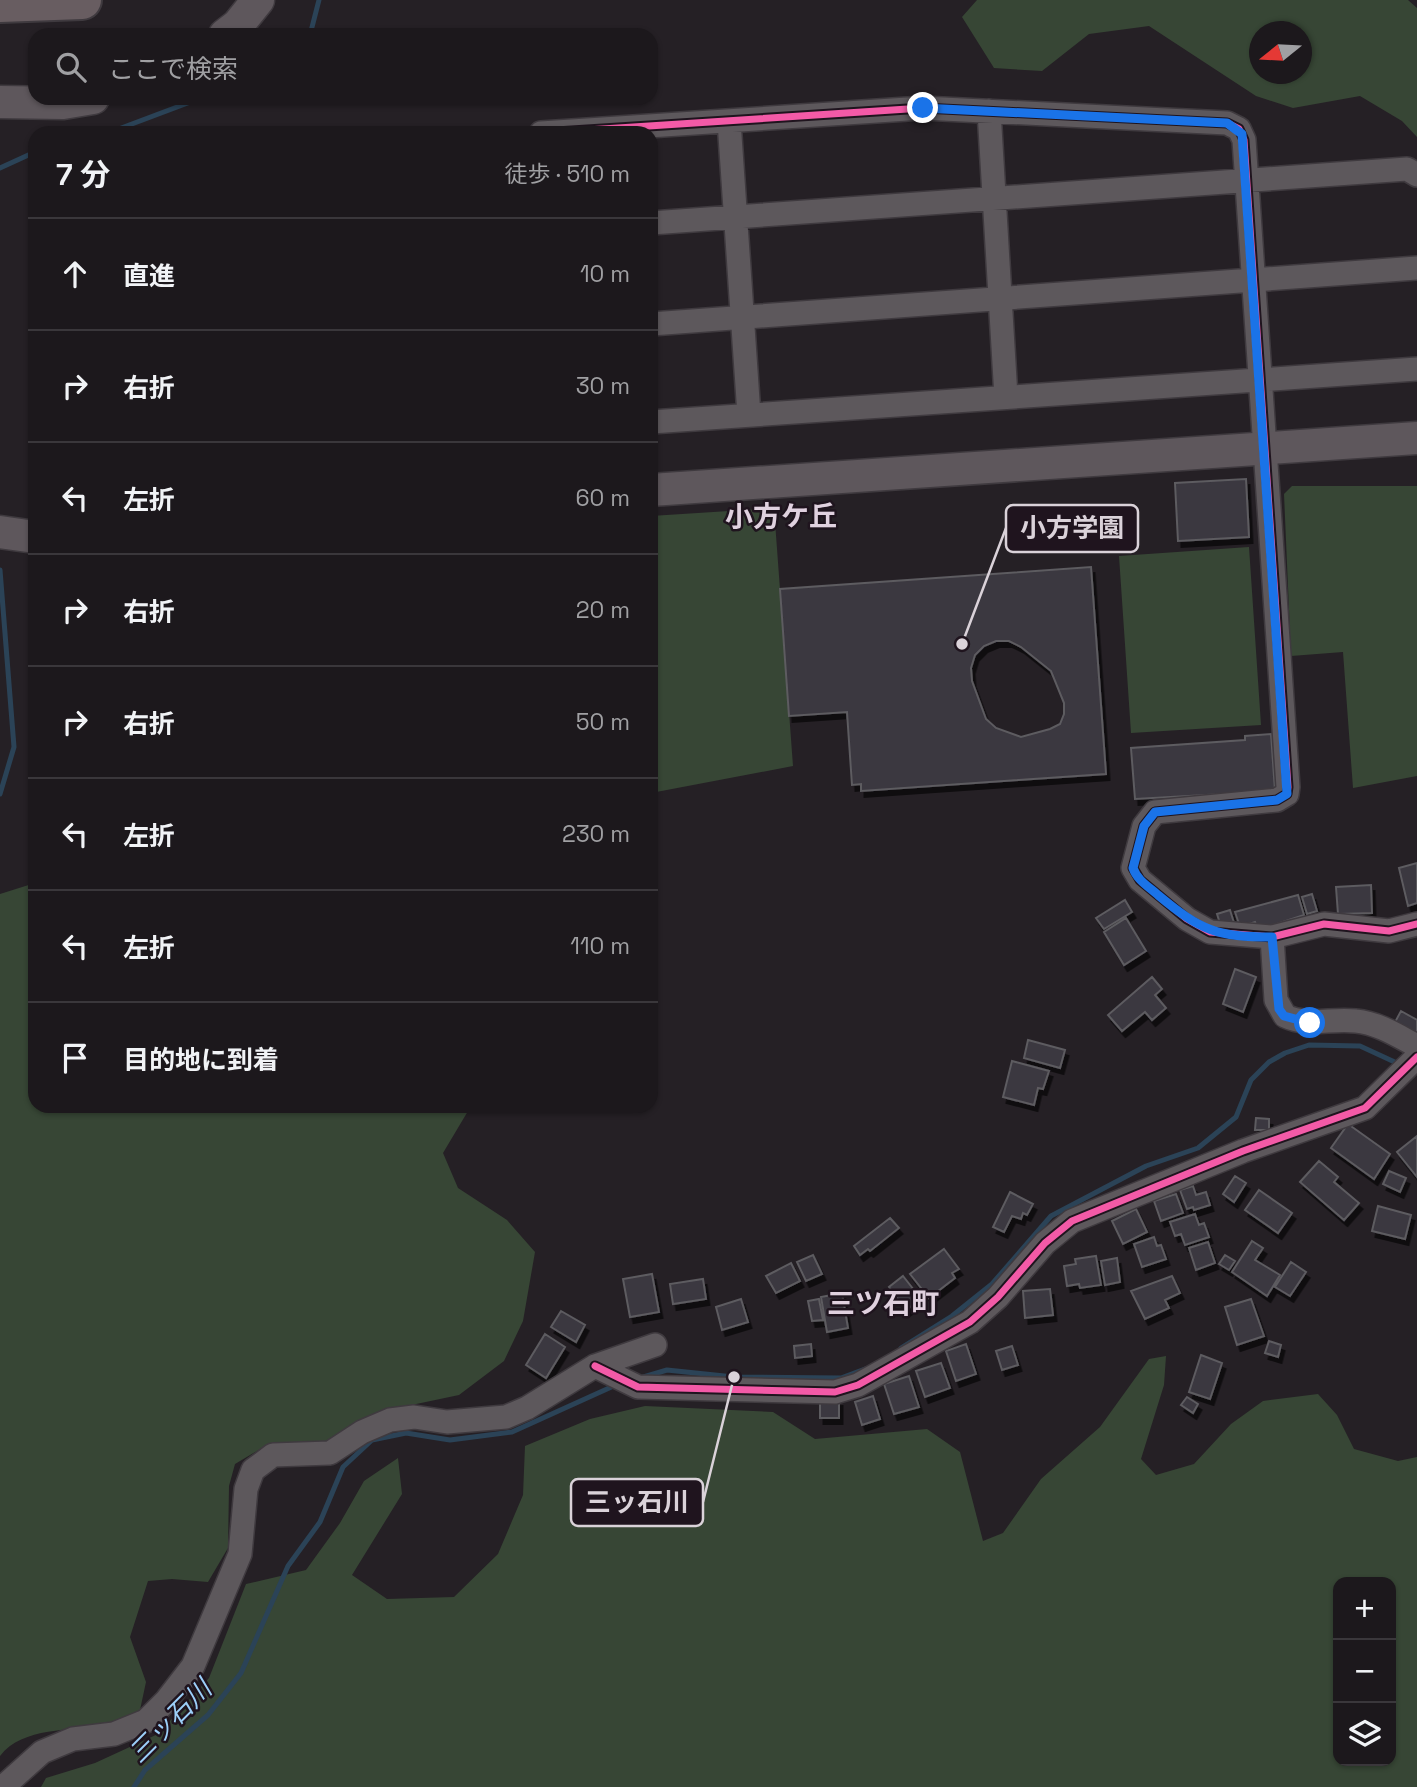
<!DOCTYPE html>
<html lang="ja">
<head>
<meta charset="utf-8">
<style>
	body { margin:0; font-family:"Space Grotesk","Noto Sans JP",sans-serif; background:#292529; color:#f1f3f6 }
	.controls { position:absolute; right:21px; bottom:21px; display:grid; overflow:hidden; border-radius:14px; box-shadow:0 2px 5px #0004 }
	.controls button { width:63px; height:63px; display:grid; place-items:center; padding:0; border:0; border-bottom:2px solid #3a373b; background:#1c181c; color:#f1f3f6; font:35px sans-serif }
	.compass { position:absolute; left:1249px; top:21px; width:63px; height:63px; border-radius:50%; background:#1c181c; box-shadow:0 2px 5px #0004; rotate:252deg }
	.stop { position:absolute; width:21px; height:21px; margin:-16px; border:5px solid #1a73e8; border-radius:50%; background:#fff }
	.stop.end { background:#1a73e8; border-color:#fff; box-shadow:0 2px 7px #0008 }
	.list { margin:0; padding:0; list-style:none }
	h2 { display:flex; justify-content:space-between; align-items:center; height:91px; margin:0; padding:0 28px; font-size:30px }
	h2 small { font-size:23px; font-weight:400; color:#a0a0a3 }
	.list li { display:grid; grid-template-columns:46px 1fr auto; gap:21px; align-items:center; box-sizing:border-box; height:112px; padding:0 28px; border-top:2px solid #3a373b }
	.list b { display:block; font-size:26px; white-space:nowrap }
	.list em { font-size:23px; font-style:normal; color:#a0a0a3 }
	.icon { flex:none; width:38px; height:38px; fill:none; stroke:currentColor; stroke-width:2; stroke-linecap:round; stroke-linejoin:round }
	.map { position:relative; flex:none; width:1417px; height:1787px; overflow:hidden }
	.search { position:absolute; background:#1c181c; box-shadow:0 2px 5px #0004; left:28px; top:28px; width:630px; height:77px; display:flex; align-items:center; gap:18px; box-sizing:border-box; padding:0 24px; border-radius:21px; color:#a0a0a3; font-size:26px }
	.panel { position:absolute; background:#1c181c; box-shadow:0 2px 5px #0004; left:28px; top:126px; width:630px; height:987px; border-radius:21px }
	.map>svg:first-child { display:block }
</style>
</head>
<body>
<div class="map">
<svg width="1417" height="1787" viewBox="0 0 1417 1787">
	<defs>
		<filter id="shadow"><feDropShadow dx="3.5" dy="6" stdDeviation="0" flood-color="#0009"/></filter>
	</defs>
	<rect width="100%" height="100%" fill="#252025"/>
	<path fill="#374635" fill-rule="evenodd" d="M977,0H1408L1417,8V137L1402,121L1360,96L1293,108L1256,96L1149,26L1089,34L1042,71L994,68L962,17ZM1260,32H1302V74H1260Z
		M1292,486H1417V776L1353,788L1343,652L1291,656L1284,494Z
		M774,508L793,766L651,793V516Z
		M1249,547L1261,725L1131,733L1119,556Z
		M35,883V1106H471L443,1153L458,1188L507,1220L535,1252L523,1321L504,1361L459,1395L383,1411L325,1442L262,1448L235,1464L229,1486L228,1548L208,1582L172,1579L148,1581L130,1637L146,1682L140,1710C129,1715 116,1722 104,1724C71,1732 23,1726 0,1756V894Z
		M1166,1356L1164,1385L1141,1459L1156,1475L1194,1464L1231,1424L1263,1401L1318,1394L1337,1415L1354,1449L1398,1461L1417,1457V1787H41L46,1778L95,1763L158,1734L209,1678L246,1584L306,1570L340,1523L364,1481L398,1458L402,1494L352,1575L387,1599L454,1597L498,1554L523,1495L525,1446L590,1419L645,1406L773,1412L815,1439L927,1429L960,1452L983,1541L1003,1533L1041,1479L1100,1427L1149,1359ZM1391,1582V1761H1338V1582Z"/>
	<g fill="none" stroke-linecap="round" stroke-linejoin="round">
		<path stroke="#2b4357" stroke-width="5" d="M310,35L319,0
			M108,133L201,98
			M0,168L35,152
			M0,570L14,747L0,794
			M901,1348L952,1316L992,1284L1051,1216L1146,1166L1198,1148L1236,1117L1251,1080L1269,1062L1285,1053L1309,1045L1360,1046L1399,1064
			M640,1378L667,1370L734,1377L841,1378L865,1369
			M134,1787L145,1770L208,1715L241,1673L288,1566L320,1522L343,1467L372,1440L406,1433L450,1440L512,1432L618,1384"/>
	</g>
	<path fill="#3a373f" stroke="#5d5b60" stroke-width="2" fill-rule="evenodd" filter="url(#shadow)" d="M1246,479L1249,537L1178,541L1175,483Z
		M1091,567L1106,774L861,791V784L852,785L847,712L789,716L780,589ZM996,641H1009L1021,647L1051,671L1064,703V714L1060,724L1050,729L1021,737L996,728L986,719L972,681L971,668L975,655L984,646Z
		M1271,734L1275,791L1135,799L1131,748L1245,740V736Z
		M1417,863V903L1408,906L1399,868Z
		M1371,885L1372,913L1338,914L1336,887Z
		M1312,894L1317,911L1307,914L1302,897Z
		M1298,895L1304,915L1258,930L1255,922L1240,927L1235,912Z
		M1125,900L1132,912L1104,929L1096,918Z
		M1230,910L1235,926L1222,930L1217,914Z
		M1126,918L1146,951L1124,965L1104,932Z
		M1235,969L1256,977L1243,1012L1223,1004Z
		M1152,977L1162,989L1155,995L1166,1008L1152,1020L1145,1012L1122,1031L1108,1015Z
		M1401,1011L1417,1020V1037L1394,1024Z
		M1028,1040L1065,1050L1060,1068L1024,1058Z
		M1012,1061L1049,1071L1043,1089L1038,1088L1034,1105L1003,1097Z
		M1256,1118L1269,1119V1130H1255Z
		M1348,1124L1390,1154L1374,1179L1331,1148Z
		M1417,1136V1177L1397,1152Z
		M1319,1161L1338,1177L1334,1182L1359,1203L1344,1220L1300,1182Z
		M1389,1171L1406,1178L1400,1192L1383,1184Z
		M1235,1176L1246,1183L1234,1202L1223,1194Z
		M1193,1186L1196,1195L1206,1192L1210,1205L1194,1210L1193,1207L1187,1209L1180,1190Z
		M1259,1190L1292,1213L1278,1233L1245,1210Z
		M1010,1192L1033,1204L1027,1215L1023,1213L1021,1219L1012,1216L1004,1232L993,1227Z
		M1176,1194L1183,1213L1161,1221L1154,1201Z
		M1378,1206L1411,1215L1405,1239L1372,1231Z
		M1136,1209L1147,1232L1123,1244L1112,1221Z
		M1195,1214L1199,1225L1204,1223L1209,1237L1185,1245L1181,1234L1175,1236L1170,1222Z
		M890,1218L899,1228L870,1251L868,1249L860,1255L854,1246Z
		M1154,1237L1157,1246L1161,1245L1166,1259L1142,1267L1134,1244Z
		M1252,1241L1263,1248L1255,1260L1280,1275L1267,1296L1232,1272Z
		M1208,1242L1215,1263L1196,1270L1189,1248Z
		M944,1249L959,1269L952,1273L955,1278L929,1298L910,1274Z
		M813,1255L822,1274L806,1281L797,1262Z
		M1225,1255L1235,1261L1229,1270L1219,1264Z
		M1096,1256L1101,1285L1080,1288L1079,1284L1067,1286L1064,1266L1076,1264L1075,1259Z
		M1117,1258L1120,1282L1105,1285L1101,1261Z
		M1291,1262L1306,1272L1290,1296L1275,1287Z
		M791,1263L800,1281L776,1293L766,1276Z
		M652,1274L659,1312L630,1317L623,1279Z
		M903,1276L921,1299L906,1310L889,1287Z
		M1172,1276L1180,1293L1165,1300L1169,1308L1145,1319L1131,1291Z
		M703,1279L706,1299L673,1304L670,1284Z
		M1050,1289L1053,1315L1025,1318L1023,1291Z
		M842,1293L848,1328L827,1332L821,1297Z
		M741,1299L748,1322L722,1330L716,1307Z
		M819,1299L823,1320L812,1321L808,1301Z
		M1251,1299L1264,1336L1237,1345L1225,1307Z
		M561,1311L585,1325L576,1342L551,1327Z
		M545,1334L565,1347L546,1378L526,1365Z
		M1269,1341L1281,1345L1278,1357L1265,1353Z
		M811,1344L812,1356L795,1358L794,1346Z
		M966,1344L976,1374L956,1381L946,1351Z
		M1012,1346L1018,1365L1002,1370L996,1351Z
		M1201,1355L1222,1363L1210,1399L1189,1392Z
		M941,1363L950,1388L925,1397L916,1371Z
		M909,1376L919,1407L894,1414L884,1384Z
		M873,1396L880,1419L862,1425L855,1402Z
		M1187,1397L1198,1404L1193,1413L1181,1405Z
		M839,1400V1418H820V1401Z"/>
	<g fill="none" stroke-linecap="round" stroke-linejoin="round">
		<g stroke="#3f3a3f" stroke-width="26">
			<path id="street" d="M989,111L1006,397
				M729,121L749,415
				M541,133L923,108L1227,123L1239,129L1244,140L1288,787L1287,794L1277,800L1155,812L1144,826L1133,868L1140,880L1187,919L1210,932L1272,937L1324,924L1389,931L1417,924
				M651,223L1407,169L1417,175
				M651,324L1417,268
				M651,422L1417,369
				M1272,937L1276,1000L1285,1016C1309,1027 1330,1018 1356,1021C1378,1023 1398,1036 1417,1046
				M595,1366L638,1387L835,1392L858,1385L970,1322L998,1297L1045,1243L1072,1221L1243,1151L1365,1108L1417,1057
				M3,1787L42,1752L73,1739L114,1734L146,1721L166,1701L193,1666L240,1554L246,1489L253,1470L273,1455L330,1453L362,1432L390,1420L414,1417L447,1422L506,1417L527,1408L595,1366L655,1345"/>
		</g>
		<g stroke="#3f3a3f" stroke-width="35">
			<path id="secondary" d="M225,35L238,25L258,0
				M0,102L63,103L93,98
				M651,490L1417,438
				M0,532L35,537"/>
		</g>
		<g stroke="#3f3a3f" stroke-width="42">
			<path id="highway" d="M0,3L82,0"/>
		</g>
		<use href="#street" stroke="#5d585c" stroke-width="23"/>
		<use href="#secondary" stroke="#5e575c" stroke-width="32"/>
		<use href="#highway" stroke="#685d61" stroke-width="38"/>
		<g stroke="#1f141e" stroke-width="11">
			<path id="cycleway" d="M541,133L923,108L1227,123L1239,129L1244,140L1288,787L1287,794L1277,800L1155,812L1144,826L1133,868L1140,880L1187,919L1210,932L1272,937L1324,924L1389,931L1417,924
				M595,1366L638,1387L835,1392L858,1385L970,1322L998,1297L1045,1243L1072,1221L1243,1151L1365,1108L1417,1057"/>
		</g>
		<use href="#cycleway" stroke="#f35aa7" stroke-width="7"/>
	</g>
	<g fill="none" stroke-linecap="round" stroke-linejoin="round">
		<path stroke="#1a73e8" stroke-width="9" d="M923,108L1227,123L1242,134L1287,794L1277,800L1155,812L1144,826L1133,868C1137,880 1149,887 1158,895C1201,931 1217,937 1272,937L1279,1009L1284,1016L1310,1023"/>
	</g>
	<g text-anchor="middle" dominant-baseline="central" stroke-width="5" stroke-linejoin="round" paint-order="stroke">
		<g font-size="26" font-style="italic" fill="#9ccff9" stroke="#1f141e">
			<text transform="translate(170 1721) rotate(-45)">三ッ石川</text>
		</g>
		<g font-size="28" font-weight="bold" fill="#e0d1df" stroke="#1f141e">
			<text x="781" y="516">小方ケ丘</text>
			<text x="883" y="1303">三ツ石町</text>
		</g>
	</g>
	<path fill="none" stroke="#dad2d9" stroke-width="2.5" d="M962 644L1006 528M734 1377L703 1502"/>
	<g fill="#dad2d9" stroke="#1f141e" stroke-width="2.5">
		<circle cx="962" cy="644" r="7"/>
		<circle cx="734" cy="1377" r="7"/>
	</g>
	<g fill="#1f141e" stroke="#dad2d9" stroke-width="2.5">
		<rect x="1006" y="505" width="132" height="47" rx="7"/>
		<rect x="571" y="1479" width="132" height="47" rx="7"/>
	</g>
	<g font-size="26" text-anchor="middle" font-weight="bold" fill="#dad2d9">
		<text x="1072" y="537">小方学園</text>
		<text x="637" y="1511">三ッ石川</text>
	</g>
</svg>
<div class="controls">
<button>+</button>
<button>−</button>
<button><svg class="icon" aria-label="layers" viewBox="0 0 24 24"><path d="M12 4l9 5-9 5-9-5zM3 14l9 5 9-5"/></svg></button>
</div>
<svg class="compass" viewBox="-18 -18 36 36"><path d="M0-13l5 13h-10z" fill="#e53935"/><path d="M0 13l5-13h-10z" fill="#a0a0a3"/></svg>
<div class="stop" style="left:1310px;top:1023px"></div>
<div class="stop end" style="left:923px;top:108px"></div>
<div class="search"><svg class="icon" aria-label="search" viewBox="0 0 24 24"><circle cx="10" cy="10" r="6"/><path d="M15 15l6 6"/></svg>ここで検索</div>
<section class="panel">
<h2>7 分<small>徒歩 · 510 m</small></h2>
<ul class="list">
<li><svg class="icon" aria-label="ahead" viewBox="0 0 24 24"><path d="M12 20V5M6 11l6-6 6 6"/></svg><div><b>直進</b></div><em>10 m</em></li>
<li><svg class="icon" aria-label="right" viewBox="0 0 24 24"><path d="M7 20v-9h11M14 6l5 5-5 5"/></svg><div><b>右折</b></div><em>30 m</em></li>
<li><svg class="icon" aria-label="left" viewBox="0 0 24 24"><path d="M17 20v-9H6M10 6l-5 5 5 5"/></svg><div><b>左折</b></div><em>60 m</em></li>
<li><svg class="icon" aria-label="right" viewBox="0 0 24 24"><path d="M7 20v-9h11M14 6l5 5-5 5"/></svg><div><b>右折</b></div><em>20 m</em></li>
<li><svg class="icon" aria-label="right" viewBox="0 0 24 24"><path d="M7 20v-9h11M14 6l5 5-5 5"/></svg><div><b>右折</b></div><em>50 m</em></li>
<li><svg class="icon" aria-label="left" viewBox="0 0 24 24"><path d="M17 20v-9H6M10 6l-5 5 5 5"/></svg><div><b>左折</b></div><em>230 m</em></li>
<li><svg class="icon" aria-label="left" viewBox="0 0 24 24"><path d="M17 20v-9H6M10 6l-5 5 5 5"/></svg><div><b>左折</b></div><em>110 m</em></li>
<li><svg class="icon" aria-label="arrive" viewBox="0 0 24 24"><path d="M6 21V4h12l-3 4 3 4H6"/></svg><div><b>目的地に到着</b></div></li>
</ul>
</section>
</div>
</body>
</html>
